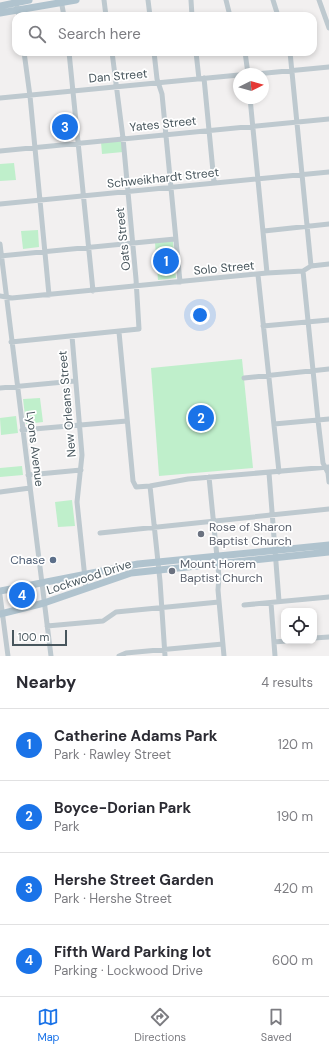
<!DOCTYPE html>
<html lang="en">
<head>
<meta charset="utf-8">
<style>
	body { margin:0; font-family:"DM Sans",sans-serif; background:#f2f2f3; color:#2b2b33 }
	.controls { position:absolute; right:12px; bottom:12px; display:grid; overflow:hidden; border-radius:8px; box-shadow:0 2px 6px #0003 }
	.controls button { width:36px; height:36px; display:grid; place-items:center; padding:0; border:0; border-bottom:1px solid #e1e1e2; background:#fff; color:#2b2b33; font:20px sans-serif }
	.compass { position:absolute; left:233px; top:68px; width:36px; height:36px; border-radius:50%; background:#fff; box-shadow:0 2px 6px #0003; rotate:85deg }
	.scale { position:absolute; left:12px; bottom:10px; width:55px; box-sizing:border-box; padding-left:4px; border:2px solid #48565d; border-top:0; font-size:11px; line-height:14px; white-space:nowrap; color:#48565d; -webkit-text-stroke:3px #fff; paint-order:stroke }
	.you { position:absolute; left:200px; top:315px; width:14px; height:14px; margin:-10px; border:3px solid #fff; border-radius:50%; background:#1a73e8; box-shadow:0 0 0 6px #1a73e833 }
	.badge { display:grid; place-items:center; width:26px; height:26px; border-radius:50%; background:#1a73e8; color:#fff; font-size:13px; font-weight:700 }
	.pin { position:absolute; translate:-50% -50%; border:2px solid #fff; box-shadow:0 1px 4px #0006 }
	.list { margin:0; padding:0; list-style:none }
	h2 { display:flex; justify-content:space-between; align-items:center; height:52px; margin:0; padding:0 16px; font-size:17px }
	h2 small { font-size:13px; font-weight:400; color:#7c7c81 }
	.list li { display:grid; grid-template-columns:26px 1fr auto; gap:12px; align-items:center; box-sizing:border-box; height:72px; padding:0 16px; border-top:1px solid #e1e1e2 }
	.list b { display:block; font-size:15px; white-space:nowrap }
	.list p { margin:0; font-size:13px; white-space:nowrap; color:#7c7c81 }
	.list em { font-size:13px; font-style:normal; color:#7c7c81 }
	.icon { flex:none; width:22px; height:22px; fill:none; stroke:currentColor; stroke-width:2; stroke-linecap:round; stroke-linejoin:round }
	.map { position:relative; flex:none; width:329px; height:656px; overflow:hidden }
	.search { position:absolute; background:#fff; box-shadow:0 2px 6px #0003; left:12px; right:12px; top:12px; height:44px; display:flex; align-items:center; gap:10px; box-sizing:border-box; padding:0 14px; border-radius:12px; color:#7c7c81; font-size:15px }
	.sheet { height:340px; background:#fff }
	nav { display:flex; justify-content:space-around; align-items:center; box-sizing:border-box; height:56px; border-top:1px solid #e1e1e2; background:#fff; font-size:11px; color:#7c7c81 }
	nav a { display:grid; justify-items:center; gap:2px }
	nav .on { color:#1a73e8 }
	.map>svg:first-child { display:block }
</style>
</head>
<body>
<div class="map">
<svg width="329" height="656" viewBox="0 0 329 656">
	<rect width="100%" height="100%" fill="#f2f0f0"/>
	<path fill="#bfefcb" d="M121,141L123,152L102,154L101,142Z
		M14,163L16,180L0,181V164Z
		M38,230L39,247L23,249L21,231Z
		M173,241L176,278L158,280L155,243Z
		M242,359L253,468L159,476L151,368Z
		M40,398L43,422L26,424L23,399Z
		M16,416L18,433L1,435L0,418Z
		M22,466L23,475L0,477V468Z
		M72,500L75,526L58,527L55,502Z"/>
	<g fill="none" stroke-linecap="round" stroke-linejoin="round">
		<path stroke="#bec9cf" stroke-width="5" d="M61,0L64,16
			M104,0L106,16
			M148,0L150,16
			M191,0L192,16
			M226,0L230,16
			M273,0L278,16
			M319,0L329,28
			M17,7L19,16
			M24,52L30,96L49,295
			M69,52L93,291
			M154,52L157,79L162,94L180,282
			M196,52L199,79
			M245,52L248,74
			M290,52L311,266
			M256,74L329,67
			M204,78L214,182
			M0,98L239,75
			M250,98L267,273
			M0,151L329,119
			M0,204L329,172
			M264,231L329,224
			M0,244L51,656
			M0,256L175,239
			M303,271L318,420L323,463L328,473L329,482
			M258,275L279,472
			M0,296L12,298L267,273L303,271L311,266L329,264
			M263,326L329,320
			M119,332L133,481L136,487L150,486L188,479L329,467
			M72,336L82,455L77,502L86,588
			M11,342L139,329L136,279L123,138L112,52
			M244,378L329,369
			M0,388L75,381
			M274,424L329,419
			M22,430L127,421
			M269,473L279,601
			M28,475L81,470
			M209,477L219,577L218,590L224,656
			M150,486L160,581L165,656
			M0,492L30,488
			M100,533L329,509
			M0,595L8,656
			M271,603L275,656
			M244,605L329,597
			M47,626L103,621L116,612L219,602
			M314,638L329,637
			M274,642L286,641
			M119,656L126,653L223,644"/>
		<path stroke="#b0c3ce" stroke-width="7" d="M0,6L29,0
			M0,13L76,0
			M0,591L138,564L329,545
			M0,614L44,603L131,573L329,552"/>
	</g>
	<g fill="#6b7280" stroke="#fff" stroke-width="1.5">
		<circle cx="201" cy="534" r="4"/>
		<circle cx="172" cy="571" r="4"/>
	</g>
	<circle fill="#5c6f8a" stroke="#fff" stroke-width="1.5" cx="53" cy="560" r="4"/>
	<g text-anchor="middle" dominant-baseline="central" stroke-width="3.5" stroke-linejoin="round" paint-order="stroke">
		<g font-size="12" fill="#48565d" stroke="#fff">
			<text transform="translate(118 76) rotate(-5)">Dan Street</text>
			<text transform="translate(163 124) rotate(-6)">Yates Street</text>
			<text transform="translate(163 178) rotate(-6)">Schweikhardt Street</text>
			<text transform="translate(123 239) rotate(-96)">Oats Street</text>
			<text transform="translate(224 268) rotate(-5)">Solo Street</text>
			<text transform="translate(67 404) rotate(-95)">New Orleans Street</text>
			<text transform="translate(35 449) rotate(83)">Lyons Avenue</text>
			<text transform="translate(89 577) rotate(-18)">Lockwood Drive</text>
		</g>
		<g font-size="12" fill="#5b616d" stroke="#fff" text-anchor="start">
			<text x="209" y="527">Rose of Sharon<tspan x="209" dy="14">Baptist Church</tspan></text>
			<text x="180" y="564">Mount Horem<tspan x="180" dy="14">Baptist Church</tspan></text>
		</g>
		<g font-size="12" fill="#4e5e75" stroke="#fff" text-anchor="end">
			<text x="45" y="560">Chase</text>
		</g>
	</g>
</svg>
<div class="controls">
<button><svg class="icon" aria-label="locate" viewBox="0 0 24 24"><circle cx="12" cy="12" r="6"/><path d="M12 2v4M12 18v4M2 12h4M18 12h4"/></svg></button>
</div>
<svg class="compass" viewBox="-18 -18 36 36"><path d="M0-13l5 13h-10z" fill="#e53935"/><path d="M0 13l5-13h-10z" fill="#7c7c81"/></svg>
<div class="scale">100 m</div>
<div class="you"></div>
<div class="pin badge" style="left:166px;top:261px">1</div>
<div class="pin badge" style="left:201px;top:418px">2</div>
<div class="pin badge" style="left:65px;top:127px">3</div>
<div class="pin badge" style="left:22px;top:595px">4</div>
<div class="search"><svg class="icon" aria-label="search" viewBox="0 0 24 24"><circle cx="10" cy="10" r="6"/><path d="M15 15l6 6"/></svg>Search here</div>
</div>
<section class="sheet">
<h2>Nearby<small>4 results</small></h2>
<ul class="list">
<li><span class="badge">1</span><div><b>Catherine Adams Park</b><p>Park · Rawley Street</p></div><em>120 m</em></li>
<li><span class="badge">2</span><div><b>Boyce-Dorian Park</b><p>Park</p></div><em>190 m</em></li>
<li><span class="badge">3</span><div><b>Hershe Street Garden</b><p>Park · Hershe Street</p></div><em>420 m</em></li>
<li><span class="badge">4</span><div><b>Fifth Ward Parking lot</b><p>Parking · Lockwood Drive</p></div><em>600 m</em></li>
</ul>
</section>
<nav>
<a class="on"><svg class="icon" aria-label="map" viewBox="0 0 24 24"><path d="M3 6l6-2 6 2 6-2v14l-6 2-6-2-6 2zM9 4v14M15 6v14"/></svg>Map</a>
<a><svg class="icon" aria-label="directions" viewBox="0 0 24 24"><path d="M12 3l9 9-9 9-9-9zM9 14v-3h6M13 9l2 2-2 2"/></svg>Directions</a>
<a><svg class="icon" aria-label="saved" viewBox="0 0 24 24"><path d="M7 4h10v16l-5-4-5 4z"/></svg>Saved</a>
</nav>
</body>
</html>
